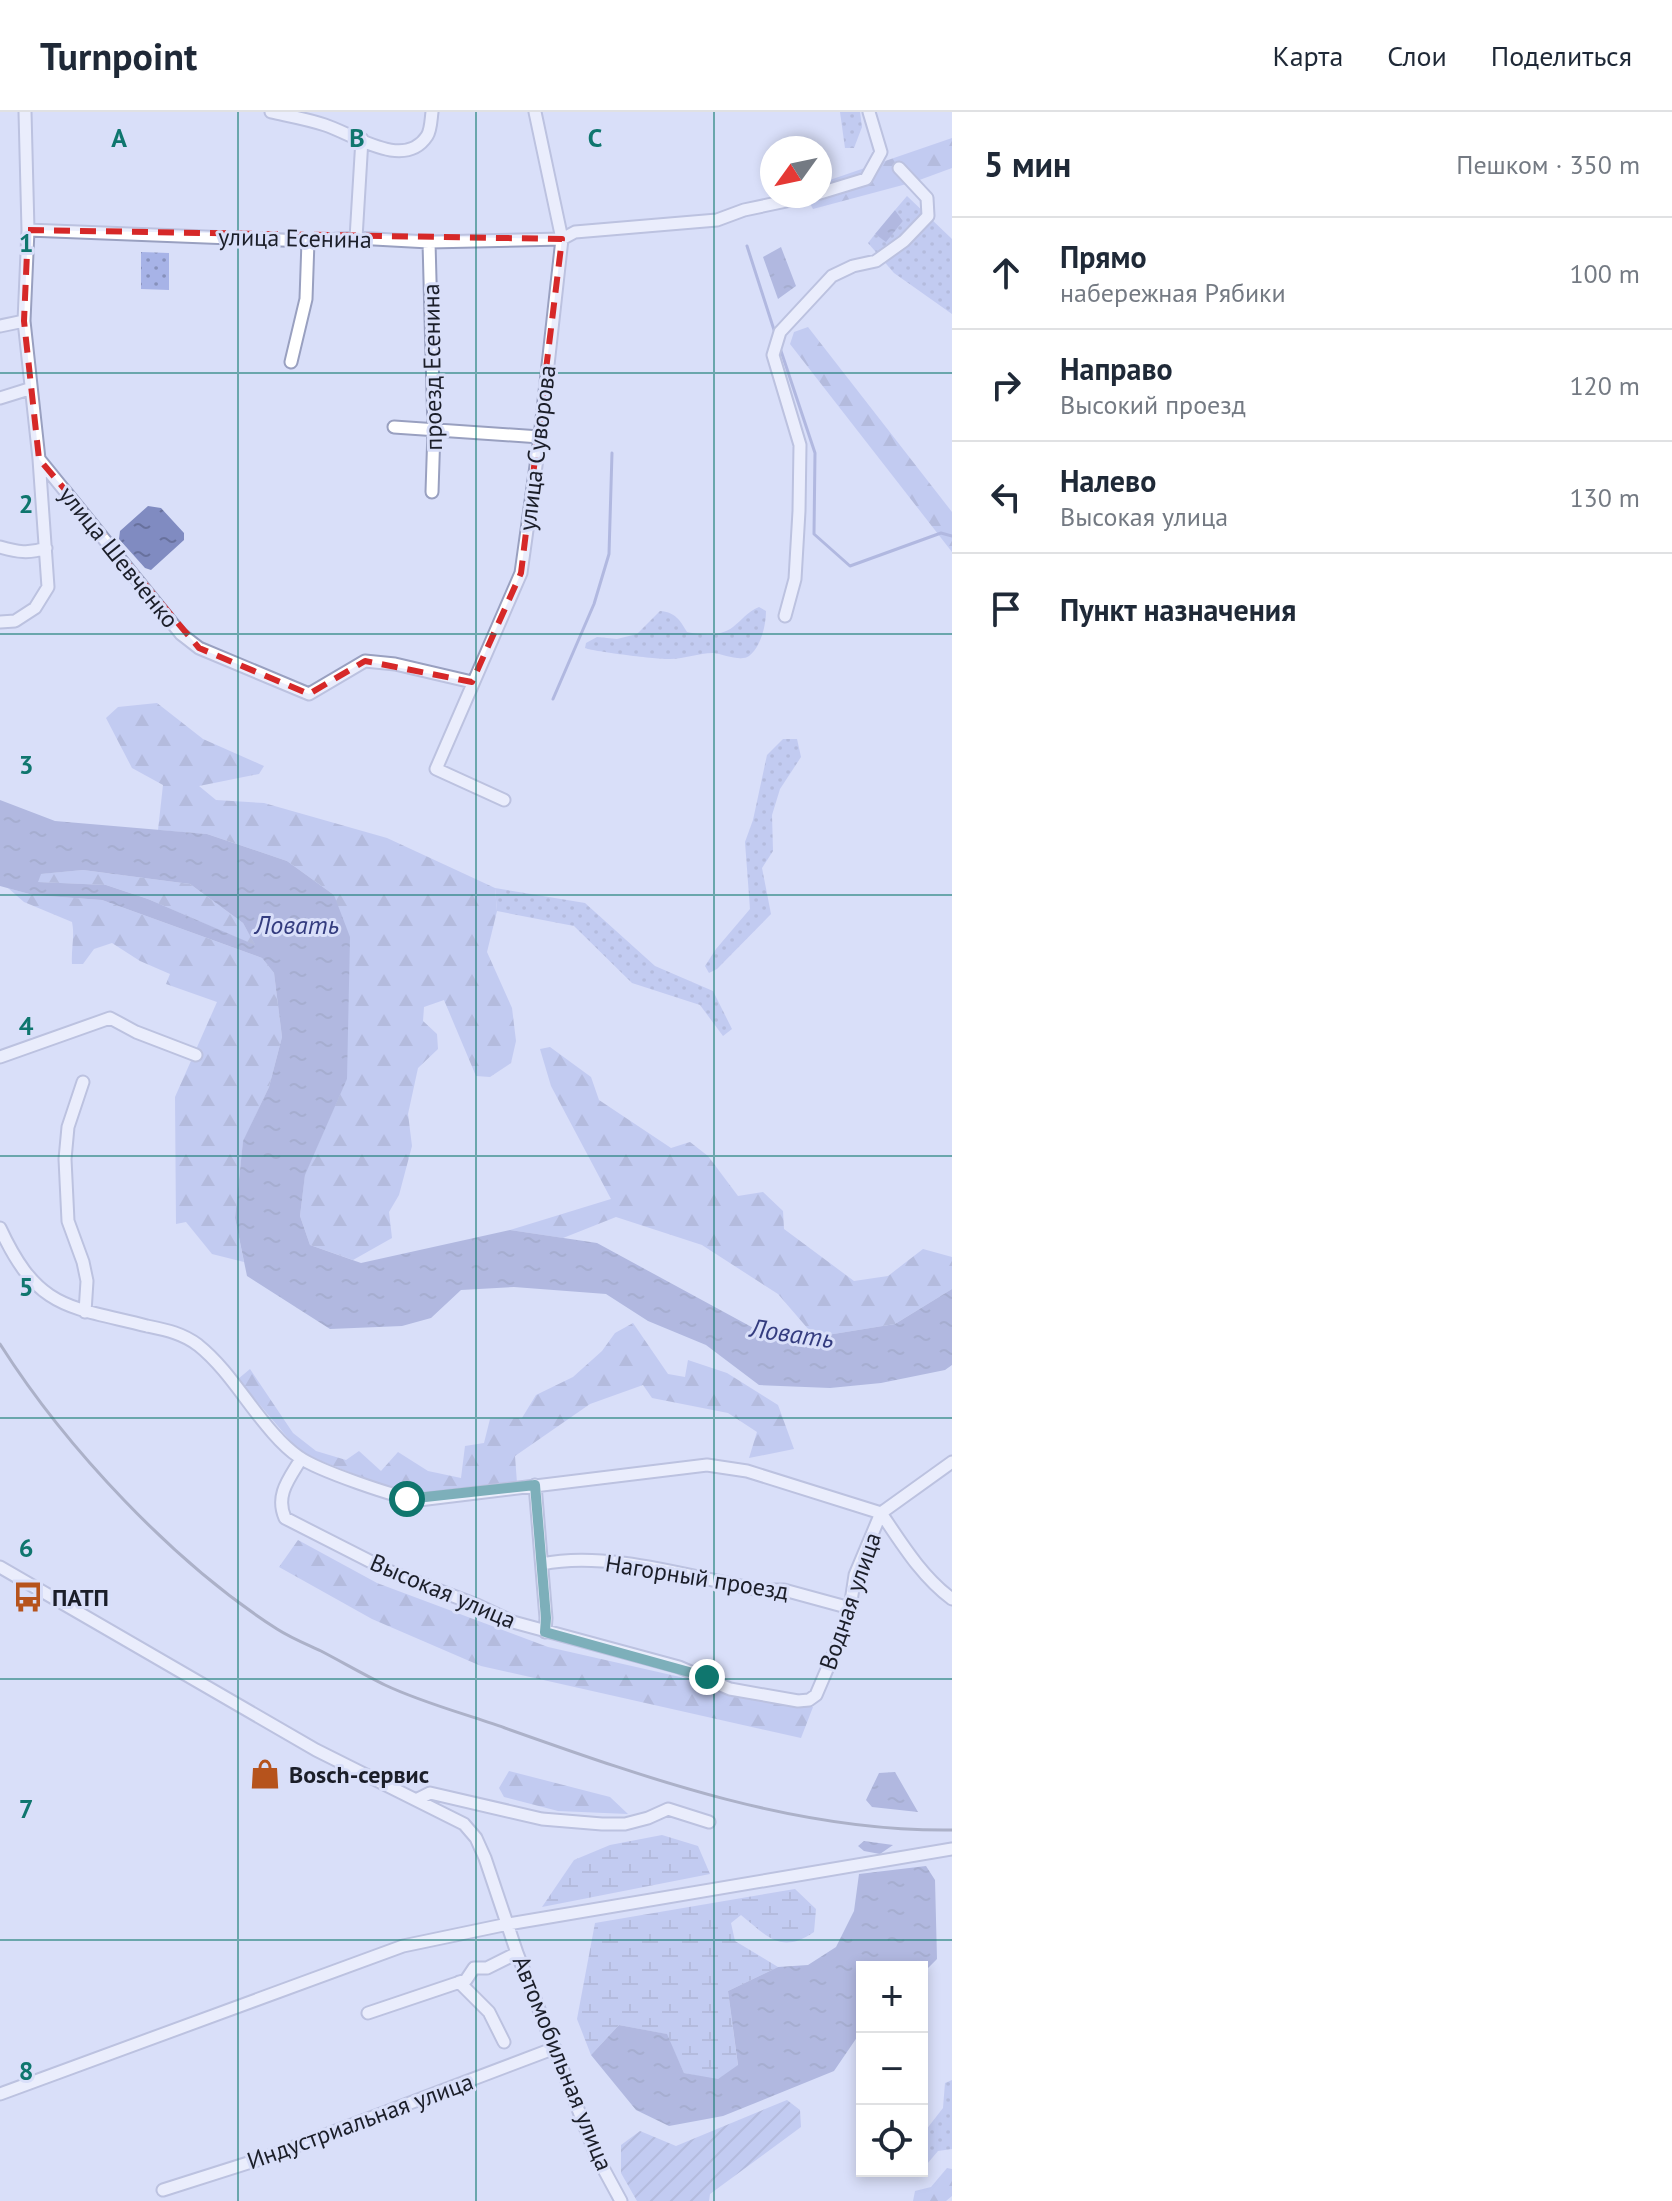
<!DOCTYPE html>
<html lang="ru">
<head>
<meta charset="utf-8">
<style>
	body { margin:0; font-family:"PT Sans",sans-serif; background:#f6f6f7; color:#1f2937 }
	.controls { position:absolute; right:24px; bottom:24px; display:grid; overflow:hidden; border-radius:0px; box-shadow:0 4px 12px #0003 }
	.controls button { width:72px; height:72px; display:grid; place-items:center; padding:0; border:0; border-bottom:2px solid #e0e1e3; background:#fff; color:#1f2937; font:40px sans-serif }
	.compass { position:absolute; left:760px; top:24px; width:72px; height:72px; border-radius:50%; background:#fff; box-shadow:0 4px 12px #0003; rotate:237deg }
	.stop { position:absolute; width:24px; height:24px; margin:-18px; border:6px solid #0f766e; border-radius:50%; background:#fff }
	.stop.end { background:#0f766e; border-color:#fff; box-shadow:0 2px 8px #0008 }
	.list { margin:0; padding:0; list-style:none }
	h2 { display:flex; justify-content:space-between; align-items:center; height:104px; margin:0; padding:0 32px; font-size:34px }
	h2 small { font-size:26px; font-weight:400; color:#747a83 }
	.list li { display:grid; grid-template-columns:52px 1fr auto; gap:24px; align-items:center; box-sizing:border-box; height:112px; padding:0 32px; border-top:2px solid #e0e1e3 }
	.list b { display:block; font-size:30px; white-space:nowrap }
	.list p { margin:0; font-size:26px; white-space:nowrap; color:#747a83 }
	.list em { font-size:26px; font-style:normal; color:#747a83 }
	.icon { flex:none; width:44px; height:44px; fill:none; stroke:currentColor; stroke-width:2; stroke-linecap:round; stroke-linejoin:round }
	.map { position:relative; flex:none; width:952px; height:2089px; overflow:hidden }
	header { display:flex; align-items:center; gap:48px; box-sizing:border-box; height:112px; padding:0 40px; background:#fff; border-bottom:2px solid #e0e1e3 }
	header strong { font-size:38px }
	nav { display:flex; gap:44px; margin-inline-start:auto; font-size:28px }
	main { display:flex }
	aside { flex:1; background:#fff }
	.map>svg:first-child { display:block }
</style>
</head>
<body>
<header>
<strong>Turnpoint</strong>
<nav><a>Карта</a><a>Слои</a><a>Поделиться</a></nav>
</header>
<main>
<div class="map">
<svg width="952" height="2089" viewBox="0 0 952 2089">
	<defs>
		<pattern id="grass-dots" width="8" height="8" patternUnits="userSpaceOnUse" patternTransform="scale(2)"><rect width="8" height="8" fill="#a7b3e7"/><path d="M2 2h.1M6 6h.1" fill="none" stroke="#8791bb" stroke-width="1.8" stroke-linecap="round"/></pattern>
		<pattern id="forest-firs" width="22" height="20" patternUnits="userSpaceOnUse" patternTransform="scale(2)"><rect width="22" height="20" fill="#a7b3e7"/><path d="M5 1l3.5 6h-7zM16 11l3.5 6h-7z" fill="#8791bb"/></pattern>
		<pattern id="wetland-marsh" width="20" height="14" patternUnits="userSpaceOnUse" patternTransform="scale(2)"><rect width="20" height="14" fill="#a7b3e7"/><path d="M1 5h8M5 5V1M11 12h8M15 12V8" fill="none" stroke="#8791bb"/></pattern>
		<pattern id="garden-furrows" width="10" height="10" patternUnits="userSpaceOnUse" patternTransform="scale(2)"><rect width="10" height="10" fill="#a7b3e7"/><path d="M-1 1l2-2M0 10L10 0M9 11l2-2" fill="none" stroke="#8791bb"/></pattern>
		<pattern id="water-ripples" width="26" height="14" patternUnits="userSpaceOnUse" patternTransform="scale(2)"><rect width="26" height="14" fill="#808bc1"/><path d="M2 4q2-2 4 0t4 0M15 11q2-2 4 0t4 0" fill="none" stroke="#68719d"/></pattern>
	</defs>
	<rect width="100%" height="100%" fill="#d9dff9"/>
	<path fill="url(#grass-dots)" d="M840,0H860L862,15L854,36H845Z
		M907,84L952,127V202L894,161L868,131L875,122L886,129L903,109L895,98Z
		M141,140L169,141V178L141,177Z
		M759,495L766,499C766,513 761,535 749,544C741,550 723,542 713,541C698,541 685,547 670,547C661,548 590,539 585,536L586,531L597,525L617,527L637,522L660,499C675,500 680,508 687,520C702,523 720,525 733,515C742,508 747,500 759,495Z
		M783,627H797L801,645L780,677L772,703L773,739L762,756L771,802L717,857L709,861L705,854L716,837L750,797L745,730L753,708L767,643Z
		M495,776L585,791L655,854L713,879L732,917L723,924L700,893L632,871L574,814L497,799Z
		M952,1968V2037L938,2039L922,2058V2023L943,1996L945,1971Z"/>
	<path fill="url(#forest-firs)" d="M952,26V56L914,70L813,97L807,86L820,84V74L824,70Z
		M808,215L952,400V440L790,232L794,220Z
		M157,591L203,627L264,654L259,662L199,674L216,688L264,691L387,726L495,776L497,799L487,840L512,896L516,929L511,951L490,965L476,964L444,888L424,895L423,909L437,922L438,937L418,956L408,1002L412,1034L399,1083L389,1100L392,1126L353,1148L310,1133L300,1104L305,1062L347,966L334,783L287,749L207,722L158,718L163,673L132,656L106,606L118,595Z
		M83,758L190,772L243,811L256,834L148,787L106,773L37,770L40,762Z
		M8,776L33,783L102,788L262,846L274,861L282,925L269,975L243,1030L235,1106L244,1150L212,1142L186,1110L176,1112L175,985L217,890L166,872L170,862L140,849L112,831L94,837L83,852H72C71,837 75,824 72,810L24,790Z
		M550,935L591,965L599,988L671,1036L690,1030L708,1044L738,1084L763,1080L783,1099L784,1117L854,1169L888,1164L923,1137L952,1145V1177L895,1212L815,1225L778,1182L702,1133L616,1105L563,1126L510,1118L611,1087L551,974L540,937Z
		M633,1211L668,1262L685,1265L688,1248L727,1261L778,1293L794,1337L749,1346L757,1320L728,1301L652,1286L643,1273L590,1292L515,1344L517,1371L422,1384L402,1381L306,1343L293,1332L238,1267L250,1257L293,1321L316,1339L346,1348L359,1339L381,1359L398,1340L428,1359L461,1366L465,1334L484,1331L490,1307L522,1306L536,1283L573,1265L602,1239L615,1221Z
		M298,1428L377,1471L548,1535L813,1595L801,1626L481,1554L372,1507L279,1455Z
		M509,1659L610,1685L628,1702L558,1699L504,1685L499,1676Z
		M947,2056L952,2057V2084L946,2089H913L915,2079L931,2075Z"/>
	<path fill="url(#wetland-marsh)" d="M662,1723L698,1734L710,1762L542,1795L574,1748L610,1733Z
		M795,1777L816,1797L814,1820C781,1843 767,1824 741,1803L731,1811L735,1829L778,1855L728,1879L738,1954L717,1968L684,1961L666,1922L619,1913L591,1943L577,1907L595,1811Z"/>
	<path fill="url(#garden-furrows)" d="M787,1988L800,1998L801,2015L710,2082L709,2089H637L621,2061V2033L640,2019L676,2034Z"/>
	<path fill="url(#water-ripples)" fill-rule="evenodd" d="M895,98L903,109L886,130L875,122Z
		M781,135L796,174L778,187L763,145Z
		M148,394L161,396L184,421V428L151,458L145,456L119,427L120,419Z
		M0,688L55,709L207,722L287,749L334,783L350,825L347,967L305,1063L300,1104L310,1133L361,1151L510,1118L597,1131L768,1224L815,1225L895,1212L952,1177V1253L945,1258L881,1271L830,1276L759,1273L706,1233L648,1209L606,1182L514,1175L461,1178L431,1206L402,1214L330,1217L247,1164L235,1106L243,1029L269,975L282,925L274,861L262,846L102,788L33,783L0,774ZM83,758L190,772L243,811L255,833L148,787L106,773L38,770L41,762Z
		M895,1660L918,1700L872,1695L866,1688L879,1661Z
		M864,1729L893,1733L880,1742L864,1739L858,1734Z
		M926,1754L935,1768L937,1847L922,1862V1855H862V1918L834,1959L723,2004L669,2014L636,1998L591,1943L619,1913L667,1922L684,1961L718,1967L738,1953L728,1879L778,1855L808,1853L836,1835L854,1799L859,1762Z"/>
	<g fill="none" stroke-linecap="round" stroke-linejoin="round">
		<path stroke="#808bc1" stroke-width="3" d="M747,134L775,221
			M780,236L815,341L814,422L850,454L941,421L952,424
			M553,587L594,492L609,442L612,341"/>
		<g stroke="#99a0c0" stroke-width="15">
			<path id="minor" d="M271,0C289,4 307,7 325,13C353,22 404,59 427,24C431,18 431,7 432,0
				M820,81L866,67L881,40L869,0
				M28,118L308,129L356,126L429,130L562,127L575,120L717,108L744,98L810,84
				M356,126L362,27
				M429,130L434,318L432,380
				M0,214L24,209
				M291,250L306,187L308,129
				M0,286L29,277
				M394,315L540,325
				M39,347L181,522L199,536L309,582L365,549L395,552L472,570
				M0,435C17,440 29,442 46,436
				M785,504L795,467L799,399L800,333L773,243L780,220L832,164L853,154L876,149L904,129L928,104L927,86L899,56
				M0,510L15,509L35,496L48,475L39,347L24,209L28,118L25,0
				M504,688L436,657L521,461L540,325L562,127L535,0
				M0,945L110,906L136,920L196,943
				M83,970L68,1015L65,1047L68,1109L83,1150L87,1169L85,1200
				M0,1116C38,1198 68,1194 147,1214C166,1218 182,1221 198,1233C228,1257 247,1292 273,1321C280,1329 290,1339 299,1345C317,1358 397,1386 419,1388L707,1353L747,1359L881,1401
				M301,1347C289,1367 275,1383 285,1406L393,1461L477,1493L513,1510L679,1555L730,1577L798,1589L809,1588L816,1583L840,1527L850,1496L855,1463L881,1401
				M535,1373L546,1506L545,1520
				M881,1401C902,1432 922,1465 952,1487
				M881,1401L952,1350
				M542,1452C607,1438 694,1466 760,1478H784L850,1496
				M0,1455L316,1638L464,1712L476,1726L485,1746L517,1841L596,2043L621,2089
				M416,1688L430,1681L542,1707L602,1712H625L648,1706L668,1697L709,1710
				M459,1870L489,1900L504,1930
				M368,1901L466,1868L474,1856H487L517,1841
				M0,1982L403,1834L508,1812L952,1737
				M163,2078L270,2044L555,1936"/>
		</g>
		<use href="#minor" stroke="#fff" stroke-width="11"/>
		<path stroke="#757a8c" stroke-width="3" d="M0,1232C66,1336 174,1451 277,1517C291,1526 306,1532 321,1539C342,1550 363,1562 385,1573C423,1591 466,1602 505,1616C649,1667 798,1720 952,1718"/>
	</g>
	<g fill="none" stroke-linecap="round" stroke-linejoin="round">
		<path stroke="#0f766e" stroke-width="10" d="M407,1387L535,1373L546,1506L545,1520L707,1565"/>
	</g>
	<path d="M0 0H952V2089H0ZM28,118L562,127L521,461L472,570L365,549L309,582L199,536L39,347L24,209Z" fill="#d9dff9" fill-opacity=".55" fill-rule="evenodd"/>
	<path fill="none" stroke="#d62828" stroke-width="6" stroke-dasharray="16 10" stroke-linejoin="round" d="M28,118L562,127L521,461L472,570L365,549L309,582L199,536L39,347L24,209Z"/>
	<path fill="none" stroke="#0f766e" stroke-width="2" stroke-opacity="0.55" d="M238,0V2089M476,0V2089M714,0V2089M0,261H952M0,522H952M0,783H952M0,1044H952M0,1306H952M0,1567H952M0,1828H952"/>
	<defs>
		<g id="bus-bare" transform="scale(2.4)"><path d="M-5-6H5V4H4V6H2V4H-2V6H-4V4H-5ZM-3.5-4V0h7V-4ZM-3.5 1.2v1.5H-2V1.2ZM2 1.2v1.5H3.5V1.2Z" fill="#b6531c" stroke="#d9dff9" stroke-width="2.5" paint-order="stroke"/></g>
		<g id="shop-bare" transform="scale(2.4)"><path d="M-5-2.5h2.3a2.7 3.5 0 0 1 5.4 0H5L5.5 6h-11ZM-1.5-2.5h3a1.5 2.3 0 0 0-3 0Z" fill="#b6531c" stroke="#d9dff9" stroke-width="2.5" paint-order="stroke"/></g>
	</defs>
	<g fill-rule="evenodd">
		<use href="#bus-bare" x="28" y="1485"/>
		<use href="#shop-bare" x="265" y="1662"/>
	</g>
	<g text-anchor="middle" dominant-baseline="central" stroke-width="6" stroke-linejoin="round" paint-order="stroke">
		<g font-size="24" fill="#1b1e29" stroke="#d9dff9">
			<text transform="translate(295 126) rotate(1)">улица Есенина</text>
			<text transform="translate(432 255) rotate(-91)">проезд Есенина</text>
			<text transform="translate(537 336) rotate(-83)">улица Суворова</text>
			<text transform="translate(119 445) rotate(51)">улица Шевченко</text>
			<text transform="translate(697 1465) rotate(9)">Нагорный проезд</text>
			<text transform="translate(443 1479) rotate(23)">Высокая улица</text>
			<text transform="translate(850 1489) rotate(-71)">Водная улица</text>
			<text transform="translate(563 1951) rotate(68)">Автомобильная улица</text>
			<text transform="translate(360 2009) rotate(-20)">Индустриальная улица</text>
		</g>
		<g font-size="24" font-weight="bold" fill="#1b1e29" stroke="#d9dff9" text-anchor="start">
			<text x="52" y="1485">ПАТП</text>
			<text x="289" y="1662">Bosch-сервис</text>
		</g>
		<g font-size="26" font-style="italic" fill="#343c7f" stroke="#d9dff9">
			<text x="297" y="812">Ловать</text>
			<text transform="translate(792 1221) rotate(8)">Ловать</text>
		</g>
	</g>
	<g font-size="26" text-anchor="middle" font-weight="bold" fill="#0f766e" stroke="#d9dff9" stroke-width="6" stroke-linejoin="round" paint-order="stroke">
		<text x="119" y="35">A</text>
		<text x="357" y="35">B</text>
		<text x="595" y="35">C</text>
		<text x="26" y="140">1</text>
		<text x="26" y="401">2</text>
		<text x="26" y="662">3</text>
		<text x="26" y="923">4</text>
		<text x="26" y="1184">5</text>
		<text x="26" y="1445">6</text>
		<text x="26" y="1706">7</text>
		<text x="26" y="1968">8</text>
	</g>
</svg>
<div class="controls">
<button>+</button>
<button>−</button>
<button><svg class="icon" aria-label="locate" viewBox="0 0 24 24"><circle cx="12" cy="12" r="6"/><path d="M12 2v4M12 18v4M2 12h4M18 12h4"/></svg></button>
</div>
<svg class="compass" viewBox="-18 -18 36 36"><path d="M0-13l5 13h-10z" fill="#e53935"/><path d="M0 13l5-13h-10z" fill="#747a83"/></svg>
<div class="stop" style="left:407px;top:1387px"></div>
<div class="stop end" style="left:707px;top:1565px"></div>
</div>
<aside>
<h2>5 мин<small>Пешком · 350 m</small></h2>
<ul class="list">
<li><svg class="icon" aria-label="ahead" viewBox="0 0 24 24"><path d="M12 20V5M6 11l6-6 6 6"/></svg><div><b>Прямо</b><p>набережная Рябики</p></div><em>100 m</em></li>
<li><svg class="icon" aria-label="right" viewBox="0 0 24 24"><path d="M7 20v-9h11M14 6l5 5-5 5"/></svg><div><b>Направо</b><p>Высокий проезд</p></div><em>120 m</em></li>
<li><svg class="icon" aria-label="left" viewBox="0 0 24 24"><path d="M17 20v-9H6M10 6l-5 5 5 5"/></svg><div><b>Налево</b><p>Высокая улица</p></div><em>130 m</em></li>
<li><svg class="icon" aria-label="arrive" viewBox="0 0 24 24"><path d="M6 21V4h12l-3 4 3 4H6"/></svg><div><b>Пункт назначения</b></div></li>
</ul>
</aside>
</main>
</body>
</html>
